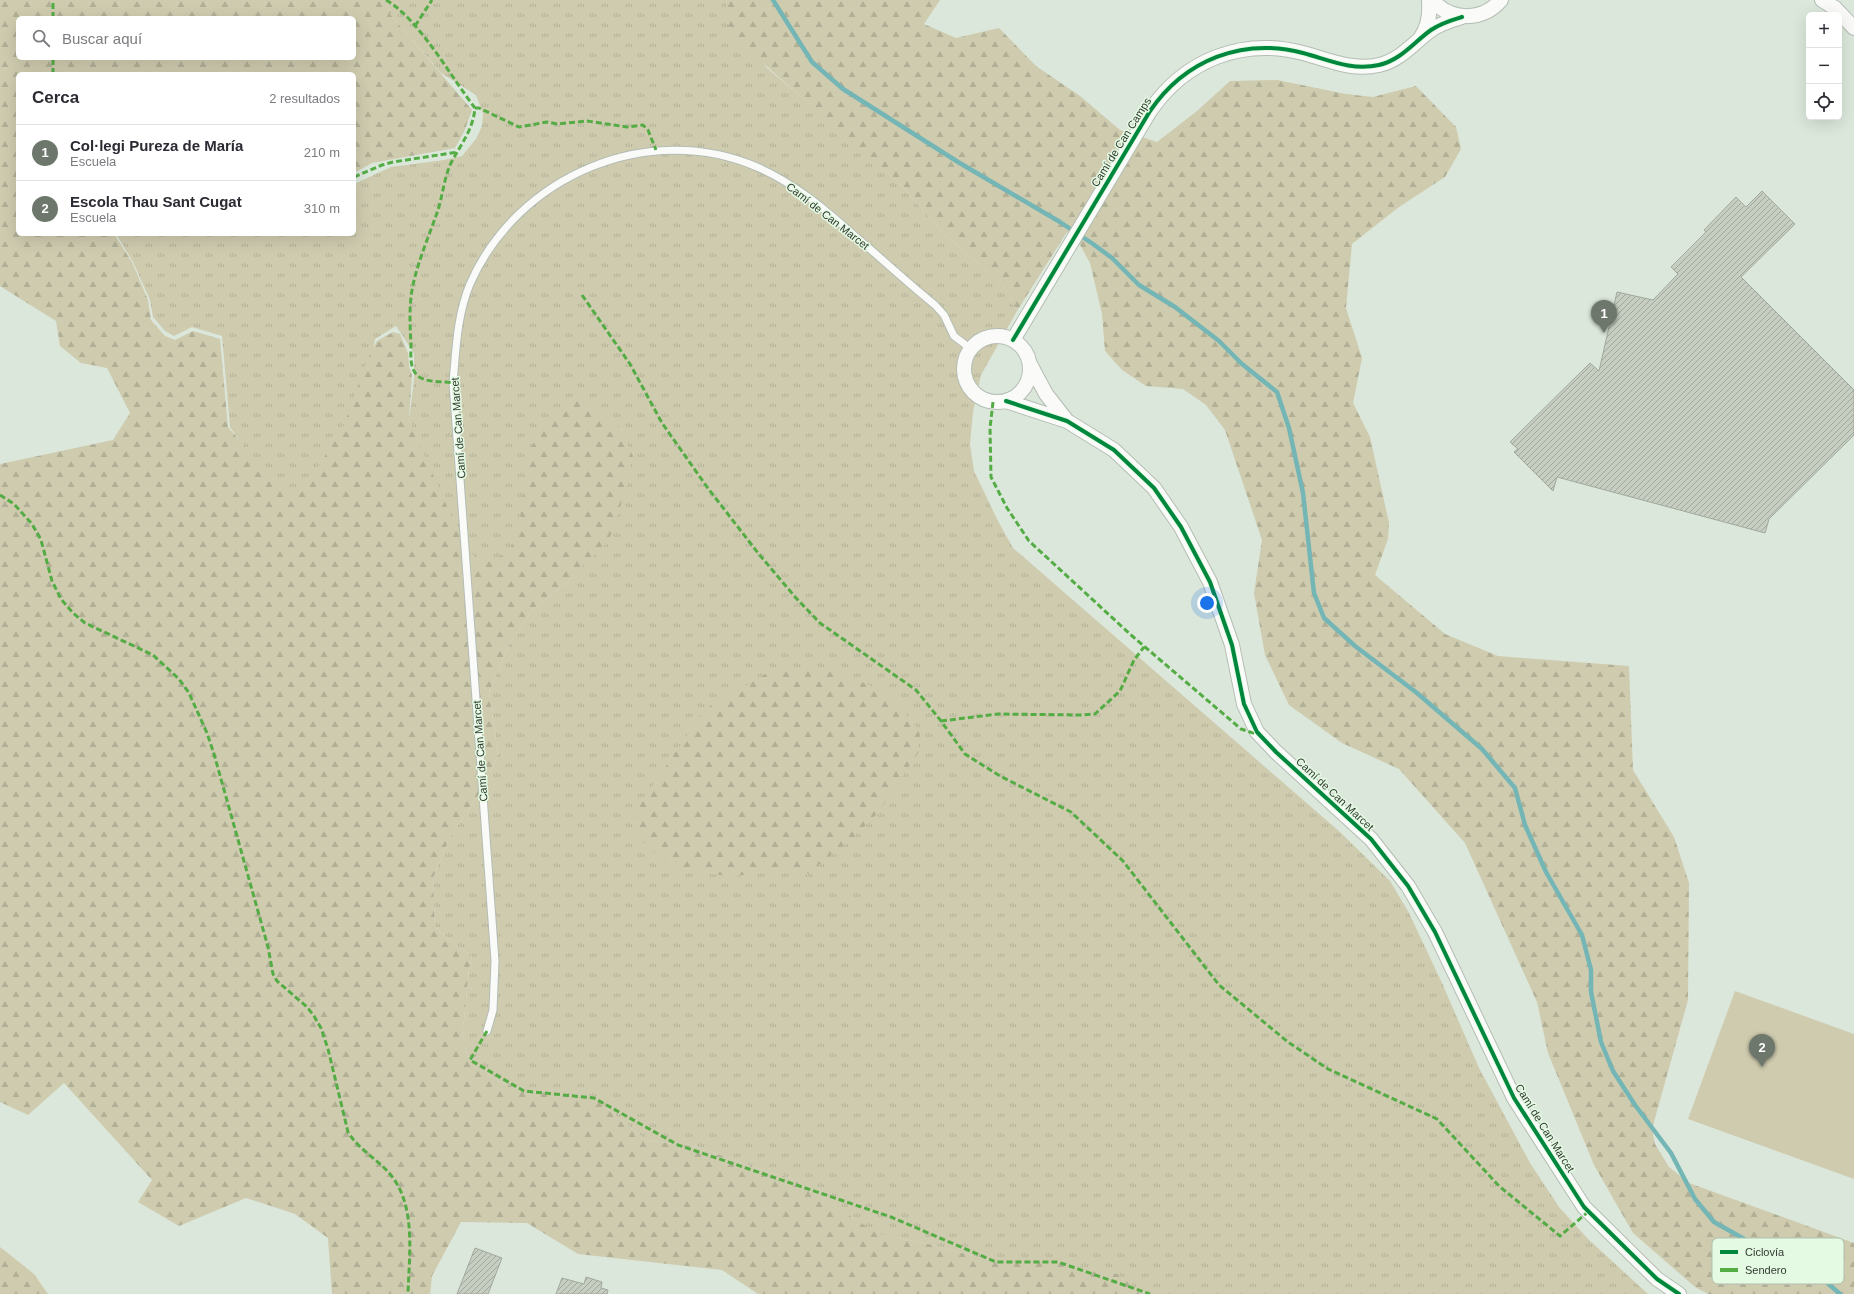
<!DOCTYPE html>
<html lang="es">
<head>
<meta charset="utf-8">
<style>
	body { margin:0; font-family:Helvetica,sans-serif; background:#f2f2f3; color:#2b2b33 }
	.controls { position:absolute; right:12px; top:12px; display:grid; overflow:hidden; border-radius:6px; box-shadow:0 4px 16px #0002 }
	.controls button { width:36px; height:36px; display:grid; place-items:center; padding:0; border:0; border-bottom:1px solid #e1e1e2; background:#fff; color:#2b2b33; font:20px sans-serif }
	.you { position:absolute; left:1207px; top:603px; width:14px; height:14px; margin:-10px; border:3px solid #fff; border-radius:50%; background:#1a73e8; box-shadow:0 0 0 6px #1a73e833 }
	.badge { display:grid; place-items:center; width:26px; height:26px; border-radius:50%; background:#6d776c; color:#fff; font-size:13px; font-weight:700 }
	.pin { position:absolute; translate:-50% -33px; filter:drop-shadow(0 1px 2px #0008) }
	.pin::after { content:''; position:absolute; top:21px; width:14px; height:12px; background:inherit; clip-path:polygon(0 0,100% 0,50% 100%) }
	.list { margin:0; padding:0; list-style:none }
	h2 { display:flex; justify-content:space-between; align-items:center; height:52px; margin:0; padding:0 16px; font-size:17px }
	h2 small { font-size:13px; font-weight:400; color:#7c7c81 }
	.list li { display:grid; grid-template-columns:26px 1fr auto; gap:12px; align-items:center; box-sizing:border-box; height:56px; padding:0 16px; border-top:1px solid #e1e1e2 }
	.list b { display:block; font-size:15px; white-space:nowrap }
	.list p { margin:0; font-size:13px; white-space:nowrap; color:#7c7c81 }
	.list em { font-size:13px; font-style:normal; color:#7c7c81 }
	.icon { flex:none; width:22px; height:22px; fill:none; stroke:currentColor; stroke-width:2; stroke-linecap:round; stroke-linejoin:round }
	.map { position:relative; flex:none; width:1854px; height:1294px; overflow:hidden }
	.search { position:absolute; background:#fff; box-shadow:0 4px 16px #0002; left:16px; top:16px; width:340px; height:44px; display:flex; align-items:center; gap:10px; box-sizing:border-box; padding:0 14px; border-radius:6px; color:#7c7c81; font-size:15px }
	.panel { position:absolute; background:#fff; box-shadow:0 4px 16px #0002; left:16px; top:72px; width:340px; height:164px; border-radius:6px }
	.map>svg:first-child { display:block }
</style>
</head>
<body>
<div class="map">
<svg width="1854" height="1294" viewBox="0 0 1854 1294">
	<defs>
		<pattern id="grass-tufts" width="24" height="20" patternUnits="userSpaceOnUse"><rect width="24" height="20" fill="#cfcbaf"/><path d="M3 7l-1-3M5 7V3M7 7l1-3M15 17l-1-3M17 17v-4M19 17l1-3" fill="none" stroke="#b2af97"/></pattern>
		<pattern id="forest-firs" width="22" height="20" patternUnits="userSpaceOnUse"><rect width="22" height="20" fill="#cfcbaf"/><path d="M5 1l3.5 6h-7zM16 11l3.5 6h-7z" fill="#b2af97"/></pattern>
		<pattern id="building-hatch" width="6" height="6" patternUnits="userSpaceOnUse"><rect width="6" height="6" fill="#c6cdc1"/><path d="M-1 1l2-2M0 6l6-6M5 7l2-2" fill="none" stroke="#a1a79d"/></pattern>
	</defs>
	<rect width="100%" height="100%" fill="#dbe7da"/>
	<path fill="url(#grass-tufts)" d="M398,0H727L726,4L766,67L838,128L901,185L943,233L1003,285L1017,311L981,375L973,412L970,444L974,471L998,521L1013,548L1340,832L1390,881L1409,913L1442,983L1479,1068L1530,1163L1559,1207L1588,1239L1648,1294H1145L1141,1290L1058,1262H996L925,1243L877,1234L791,1178L756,1168L698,1147L646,1140L594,1098L566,1094L524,1091L500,1082L470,1060L462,1041L469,969L472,957L457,946L435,927L433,878L450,837L481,791L498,755L489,692L509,644L533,609L574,577L540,551L467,571L409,420L414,380V353L396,326L375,339L367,402L329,520L258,467L230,427L222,336L192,327L174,336L165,331L153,317L150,300L133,262L116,234H354V184L391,167L444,160L462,156L476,139L482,126L483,114L476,95L441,73L389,13Z"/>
	<path fill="url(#forest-firs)" fill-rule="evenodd" d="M0,0H398L390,14L472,110L464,132L455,148L372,163L354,173V74H18V234H114L132,262L148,300L151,320L165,336L175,340L193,331L220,339L228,427L269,475L299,495L309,482L344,425L366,363L377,341L393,332L400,334L408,353L409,366L412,375L409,420L466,550L485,563L510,552L520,522L527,454L541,431L559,409L578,400L617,423L633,456L627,485L612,533L601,551L587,561L574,577L533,609L509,644L489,692L498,755L481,791L450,837L433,878L435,927L457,946L472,957L469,969L462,1041L470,1060L500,1082L524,1091L566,1094L594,1098L646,1140L698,1147L756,1168L791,1178L878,1234L925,1243L996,1262H1058L1117,1274L1145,1294H758L722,1270L578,1254L527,1223L461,1222L432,1276L430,1294H332L328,1238L295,1214L246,1198L179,1226L138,1202L152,1180L64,1083L28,1115L0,1102V464L113,440L130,413L107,368L81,363L60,346L56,321L0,286ZM18,18H354V58H18Z
		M727,0H940L924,24L956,38L999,28L1036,66L1080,96L1120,130L1157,142L1197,111L1230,81L1277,80L1346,94L1373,97L1416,86L1456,127L1461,149L1445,177L1399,207L1352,244L1346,308L1362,358L1353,403L1370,437L1389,523L1388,539L1375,575L1445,634L1498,656L1629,666L1633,770L1674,837L1689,883L1688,1000L1652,1129L1655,1144L1669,1167L1689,1183L1854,1243V1294H1708L1695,1287L1633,1233L1594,1165L1548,1053L1537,1002L1465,843L1399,769L1342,743L1289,705L1265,655L1254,593L1262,540L1225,430L1206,405L1183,389L1146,386L1122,370L1105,351L1102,314L1090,263L1075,236L1067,232L1017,311L1003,285L943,233L901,185L729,33L726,4Z
		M773,670L831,672L868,684L897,703L920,732L918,753L877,814L849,841L808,873L764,871L733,877L672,868L638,838L634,813L705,709Z
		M0,1247L34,1274L48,1294H0Z"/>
	<path fill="#cfcbaf" d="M1735,991L1854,1034V1179L1688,1119Z"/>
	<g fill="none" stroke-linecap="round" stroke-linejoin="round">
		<path stroke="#73b6b5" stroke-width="4.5" d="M773,0L812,62L843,89L958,162L1060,222L1093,244L1112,258L1139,285L1175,307L1219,341L1242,364L1277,392L1289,428L1303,493L1314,593L1324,618L1355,646L1417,693L1482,749L1515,788L1525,825L1546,872L1582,935L1591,970V992L1601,1042L1613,1071L1635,1105L1671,1153L1695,1199L1714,1222L1762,1249L1824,1280L1840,1294"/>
	</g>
	<path fill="url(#building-hatch)" stroke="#a1a89d" d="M1762,191L1795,224L1741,277L1854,390V435L1769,519L1765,533L1557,477L1553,491L1514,452L1518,449L1510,442L1590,363L1599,371L1617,292L1653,300L1678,274L1671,267L1706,232L1704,230L1736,197L1746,207Z
		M475,1248L502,1258L488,1294H457Z
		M586,1277L602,1282L601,1288L608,1290L607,1294H556L562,1278L584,1284Z"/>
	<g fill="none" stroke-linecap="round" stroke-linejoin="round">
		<g stroke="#b4bdb4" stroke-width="9">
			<path id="service" d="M487,1031L493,1010L495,961L453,383C456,349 457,315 470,284C517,176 648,120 757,167C794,183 826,210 856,237C882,259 908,283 935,305L944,315L954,336L971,349"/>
		</g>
		<g stroke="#b4bdb4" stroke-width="16">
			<path id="minor" d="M1432,0C1451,21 1482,22 1501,0
				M1822,0L1835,8L1854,28
				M1421,37C1429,26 1430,14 1429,0
				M964 369a33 33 0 1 1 66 0a33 33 0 1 1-66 0Z
				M1013,340L1150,111C1185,60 1242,37 1303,53C1329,60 1351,71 1379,65C1401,60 1414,42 1431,30C1441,23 1452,20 1462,17
				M1030,364L1046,394L1067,421
				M1006,401L1067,421L1114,450L1154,488L1181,527L1210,582L1232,645L1244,704L1257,732L1276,752L1371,839L1408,886L1435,932L1514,1098L1584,1207L1657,1279L1679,1294"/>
		</g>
		<use href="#service" stroke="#fafbf9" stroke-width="7"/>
		<use href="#minor" stroke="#fafbf9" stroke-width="14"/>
		<path stroke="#54ac45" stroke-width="3" stroke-dasharray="6 3" stroke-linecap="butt" d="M386,0C419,19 451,77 475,108C473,130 461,144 451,163C444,178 443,194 438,210C429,236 417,263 412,290C409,308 410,326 411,345C411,355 409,368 418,376C426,383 443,381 453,383
			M53,18V0
			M415,26L432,0
			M53,74V58
			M475,108H479L519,127L547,122L557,124L587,121L627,127L643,125L648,130L656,150
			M354,177L382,165L393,162L458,152
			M582,295L630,364L662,423L707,487L758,553L796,598L820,623L916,690L941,721L965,754L1000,776L1071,812L1123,861L1219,985L1288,1042L1328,1069L1437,1119L1499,1186L1560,1236L1589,1211
			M993,402L990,428L991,477L1007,508L1029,541L1131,635L1241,729L1259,735
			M0,495L14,504L32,524L41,540L52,581L61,599L73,613L85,623L153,655L179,679L189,693L207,733L214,754L268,947L273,974L277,981L307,1007L314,1016L321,1028L328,1049L348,1132C359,1150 376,1158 389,1173C417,1204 409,1256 408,1294
			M941,721L998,714L1080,715L1095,714L1120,691L1134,660L1144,647
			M487,1031L470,1060L524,1091L594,1098L678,1145L891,1217L996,1262H1058L1150,1294"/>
		<g stroke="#e4fae3" stroke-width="6">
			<path id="cycleway" d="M1013,340L1150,111C1185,60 1242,37 1303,53C1329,60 1351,71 1379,65C1401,60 1414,42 1431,30C1441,23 1452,20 1462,17
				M1006,401L1067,421L1114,450L1154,488L1181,527L1210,582L1232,645L1244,704L1257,732L1276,752L1371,839L1408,886L1435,932L1514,1098L1584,1207L1657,1279L1679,1294"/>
		</g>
		<use href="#cycleway" stroke="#00873e" stroke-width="4"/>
	</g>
	<g text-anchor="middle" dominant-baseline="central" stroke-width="3" stroke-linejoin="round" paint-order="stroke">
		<g font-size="11" fill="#323a31" stroke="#e4fae3">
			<text transform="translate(1121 142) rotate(-58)">Camí de Can Camps</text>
			<text transform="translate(828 216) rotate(38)">Camí de Can Marcet</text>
			<text transform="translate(458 428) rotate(-94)">Camí de Can Marcet</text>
			<text transform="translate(480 751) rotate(-94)">Camí de Can Marcet</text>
			<text transform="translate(1335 794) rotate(43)">Camí de Can Marcet</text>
			<text transform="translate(1545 1128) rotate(58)">Camí de Can Marcet</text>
		</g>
	</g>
	<rect x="1712" y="1238" width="132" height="46" rx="6" fill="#e4fae3" stroke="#afc0ae" stroke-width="1"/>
	<rect x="1720" y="1250" width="18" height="4" fill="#00873e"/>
	<rect x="1720" y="1268" width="18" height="4" fill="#54ac45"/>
	<g font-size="11" fill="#323a31">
		<text x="1745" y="1256">Ciclovía</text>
		<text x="1745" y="1274">Sendero</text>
	</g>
</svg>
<div class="controls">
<button>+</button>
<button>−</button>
<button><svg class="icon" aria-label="locate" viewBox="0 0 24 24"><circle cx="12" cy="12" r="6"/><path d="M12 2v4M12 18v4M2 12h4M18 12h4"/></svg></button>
</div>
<div class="you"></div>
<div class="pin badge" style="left:1604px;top:333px">1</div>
<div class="pin badge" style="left:1762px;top:1067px">2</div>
<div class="search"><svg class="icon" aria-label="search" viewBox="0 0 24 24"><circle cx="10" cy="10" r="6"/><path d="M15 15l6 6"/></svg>Buscar aquí</div>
<section class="panel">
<h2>Cerca<small>2 resultados</small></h2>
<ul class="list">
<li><span class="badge">1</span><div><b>Col·legi Pureza de María</b><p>Escuela</p></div><em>210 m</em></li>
<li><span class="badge">2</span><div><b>Escola Thau Sant Cugat</b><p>Escuela</p></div><em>310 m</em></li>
</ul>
</section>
</div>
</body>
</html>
